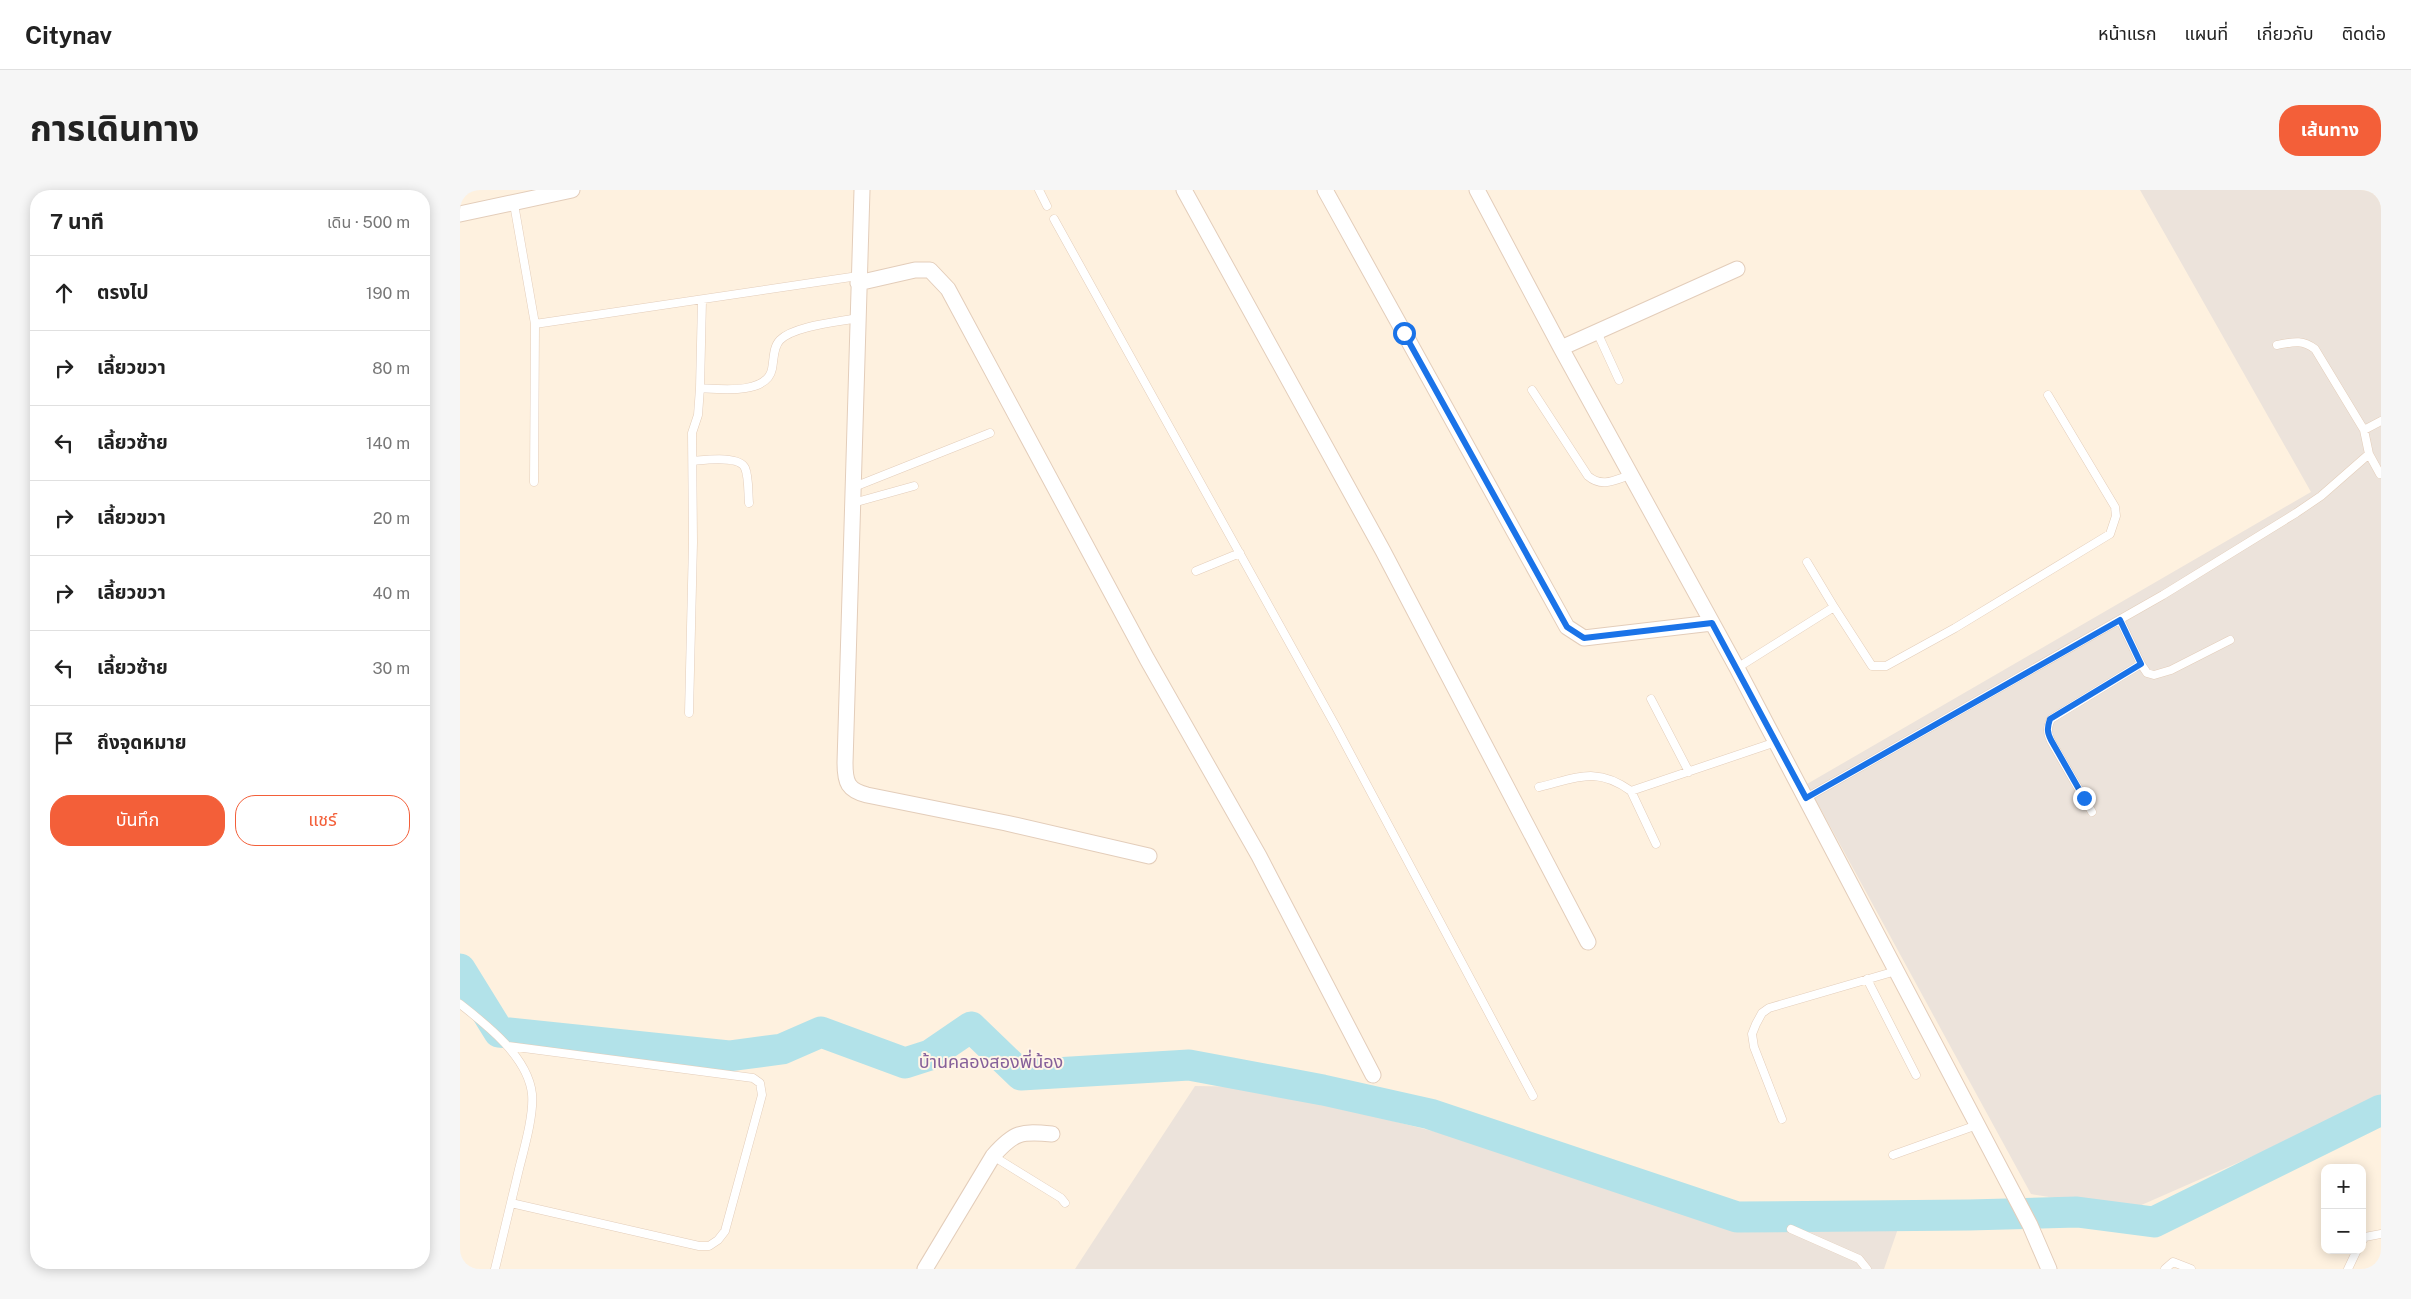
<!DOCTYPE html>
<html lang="th">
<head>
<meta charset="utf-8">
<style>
	body { margin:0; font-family:"Public Sans","Noto Sans Thai",sans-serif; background:#f6f6f6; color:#222 }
	.controls { position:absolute; right:15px; bottom:15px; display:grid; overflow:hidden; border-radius:10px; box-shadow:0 2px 12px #0003 }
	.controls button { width:45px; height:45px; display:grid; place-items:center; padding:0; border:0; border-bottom:1px solid #e0e0e0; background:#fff; color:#222; font:25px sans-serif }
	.stop { position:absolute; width:15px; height:15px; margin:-11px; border:4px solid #1a73e8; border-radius:50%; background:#fff }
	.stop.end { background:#1a73e8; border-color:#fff; box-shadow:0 1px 5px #0008 }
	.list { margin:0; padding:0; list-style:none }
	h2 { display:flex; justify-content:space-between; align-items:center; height:65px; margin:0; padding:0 20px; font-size:21px }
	h2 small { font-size:16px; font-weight:400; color:#767676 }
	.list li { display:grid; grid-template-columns:32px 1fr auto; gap:15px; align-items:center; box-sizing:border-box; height:75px; padding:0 20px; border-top:1px solid #e0e0e0 }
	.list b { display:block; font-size:19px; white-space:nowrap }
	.list em { font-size:16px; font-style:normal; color:#767676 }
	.actions { display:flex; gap:10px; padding:15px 20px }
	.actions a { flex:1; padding:11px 0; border:1px solid #f35f39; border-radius:20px; text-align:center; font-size:18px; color:#f35f39 }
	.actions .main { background:#f35f39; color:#fff }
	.icon { flex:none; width:28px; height:28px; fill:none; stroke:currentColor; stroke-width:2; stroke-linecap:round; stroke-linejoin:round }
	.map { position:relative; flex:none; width:1921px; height:1079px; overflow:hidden; border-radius:20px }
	header { display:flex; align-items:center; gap:30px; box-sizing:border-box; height:70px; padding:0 25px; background:#fff; border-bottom:1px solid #e0e0e0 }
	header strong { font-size:24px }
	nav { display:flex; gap:28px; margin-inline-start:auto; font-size:18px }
	.intro { display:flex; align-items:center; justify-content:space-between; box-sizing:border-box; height:120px; padding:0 30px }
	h1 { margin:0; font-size:35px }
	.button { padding:12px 22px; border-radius:20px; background:#f35f39; color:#fff; font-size:18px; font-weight:700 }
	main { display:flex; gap:30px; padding:0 30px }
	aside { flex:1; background:#fff; border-radius:20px; box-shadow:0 2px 12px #0003 }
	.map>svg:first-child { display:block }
</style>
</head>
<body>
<header>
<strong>Citynav</strong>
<nav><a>หน้าแรก</a><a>แผนที่</a><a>เกี่ยวกับ</a><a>ติดต่อ</a></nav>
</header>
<div class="intro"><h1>การเดินทาง</h1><a class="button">เส้นทาง</a></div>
<main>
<aside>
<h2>7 นาที<small>เดิน · 500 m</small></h2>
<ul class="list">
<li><svg class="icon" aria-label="ahead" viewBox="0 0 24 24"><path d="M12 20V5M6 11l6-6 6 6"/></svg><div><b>ตรงไป</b></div><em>190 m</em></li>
<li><svg class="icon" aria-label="right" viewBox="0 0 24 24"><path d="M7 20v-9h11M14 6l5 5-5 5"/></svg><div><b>เลี้ยวขวา</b></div><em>80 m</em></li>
<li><svg class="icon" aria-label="left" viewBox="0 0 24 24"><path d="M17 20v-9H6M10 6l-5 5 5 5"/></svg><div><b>เลี้ยวซ้าย</b></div><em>140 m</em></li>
<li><svg class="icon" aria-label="right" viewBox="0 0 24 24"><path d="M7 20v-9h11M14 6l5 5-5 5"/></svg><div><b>เลี้ยวขวา</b></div><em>20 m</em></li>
<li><svg class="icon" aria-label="right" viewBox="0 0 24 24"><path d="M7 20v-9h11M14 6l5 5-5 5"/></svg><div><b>เลี้ยวขวา</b></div><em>40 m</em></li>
<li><svg class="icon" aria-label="left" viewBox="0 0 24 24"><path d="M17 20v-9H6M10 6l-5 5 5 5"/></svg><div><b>เลี้ยวซ้าย</b></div><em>30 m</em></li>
<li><svg class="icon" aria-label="arrive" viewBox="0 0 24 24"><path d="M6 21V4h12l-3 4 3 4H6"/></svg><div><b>ถึงจุดหมาย</b></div></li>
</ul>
<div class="actions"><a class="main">บันทึก</a><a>แชร์</a></div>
</aside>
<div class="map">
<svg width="1921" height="1079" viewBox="0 0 1921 1079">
	<rect width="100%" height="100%" fill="#fef1df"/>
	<path fill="#ece3db" d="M1680,0H1921V910L1670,1020L1571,1004L1347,594L1851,302Z
		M735,896L799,897L980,943L1214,1012L1319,1026L1442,1027L1424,1079H615Z"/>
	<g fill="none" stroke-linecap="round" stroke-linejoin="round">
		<path stroke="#b2e2e9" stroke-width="31" d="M0,779L39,842L269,866L322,859L361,842L445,873L470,865L511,837L561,885L729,875L863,900L970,924L1277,1027L1509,1025L1617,1022L1694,1032L1921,920"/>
		<g stroke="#e3cdba" stroke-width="9">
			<path id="lane" d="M579,0L587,16
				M54,14L75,134L398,86
				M594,29L875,535L1073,906
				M1137,142L1159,190
				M240,198C259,199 307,205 312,179C314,169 313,157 320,150C334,136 378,132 398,128
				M1072,200L1128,286C1142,298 1155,290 1170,285
				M1904,240L1921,231
				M1909,264L1920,284
				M233,271C245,270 279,265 285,278C289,287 288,303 289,313
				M74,292L75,134
				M394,297L530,243
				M393,313L454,296
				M1347,372L1374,417
				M736,381L780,363
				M1681,474L1687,483L1694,485L1711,480L1770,450
				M1277,478L1374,417L1412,476H1426L1495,438L1650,344L1656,326L1655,317L1588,205
				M1191,509L1229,582
				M229,523L233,352L232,243L238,225L240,198L242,110
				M1079,597C1117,588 1136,576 1171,601L1316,552
				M1171,601L1196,654
				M1346,608L1703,405L1836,323L1861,306L1909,264L1904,240L1855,159C1842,149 1833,152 1817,155
				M1632,622L1591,551C1587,542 1587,538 1591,529L1681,474L1660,430
				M1407,789L1456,885
				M0,814C27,835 68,867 72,904C74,925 64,959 59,979C51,1012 43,1046 35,1079
				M48,856L293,888L300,893L302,905L265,1041L258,1050L249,1056H239L51,1013
				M1322,929L1294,857L1292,844L1296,834L1302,823L1309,818L1436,781
				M1433,965L1517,935
				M533,966L601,1008L605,1013
				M1331,1039L1399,1069L1407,1079
				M1902,1051L1905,1047L1921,1044
				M1705,1079L1713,1072L1731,1079
				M1888,1079L1897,1060"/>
		</g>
		<g stroke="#e3cdba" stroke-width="17">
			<path id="street" d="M402,0L385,573C385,593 388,600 407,605L546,633L689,666
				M724,0L923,361L1128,752
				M865,0L1107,437L1124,448L1252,433
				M1017,0L1101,158L1277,478L1570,1035L1589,1079
				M0,24L112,0
				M398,93L455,80H470L488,99L687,469L799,666L913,885
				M1101,158L1277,79
				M465,1079L533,966C554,942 561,941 592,944"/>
		</g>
		<use href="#lane" stroke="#fff" stroke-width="8"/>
		<use href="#street" stroke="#fff" stroke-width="15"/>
	</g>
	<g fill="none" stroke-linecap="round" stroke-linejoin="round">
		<path stroke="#1a73e8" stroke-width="6" d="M944,143L1107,437L1124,448L1252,433L1346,608L1660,430L1681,474L1590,529C1587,538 1587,542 1591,550L1624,608"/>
	</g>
	<g text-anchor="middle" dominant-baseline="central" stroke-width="4" stroke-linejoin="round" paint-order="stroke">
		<g font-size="18" fill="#85609a" stroke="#fff5e7">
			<text x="531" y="871">บ้านคลองสองพี่น้อง</text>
		</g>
	</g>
</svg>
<div class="controls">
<button>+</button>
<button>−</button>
</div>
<div class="stop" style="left:944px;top:143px"></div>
<div class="stop end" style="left:1624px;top:608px"></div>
</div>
</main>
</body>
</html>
